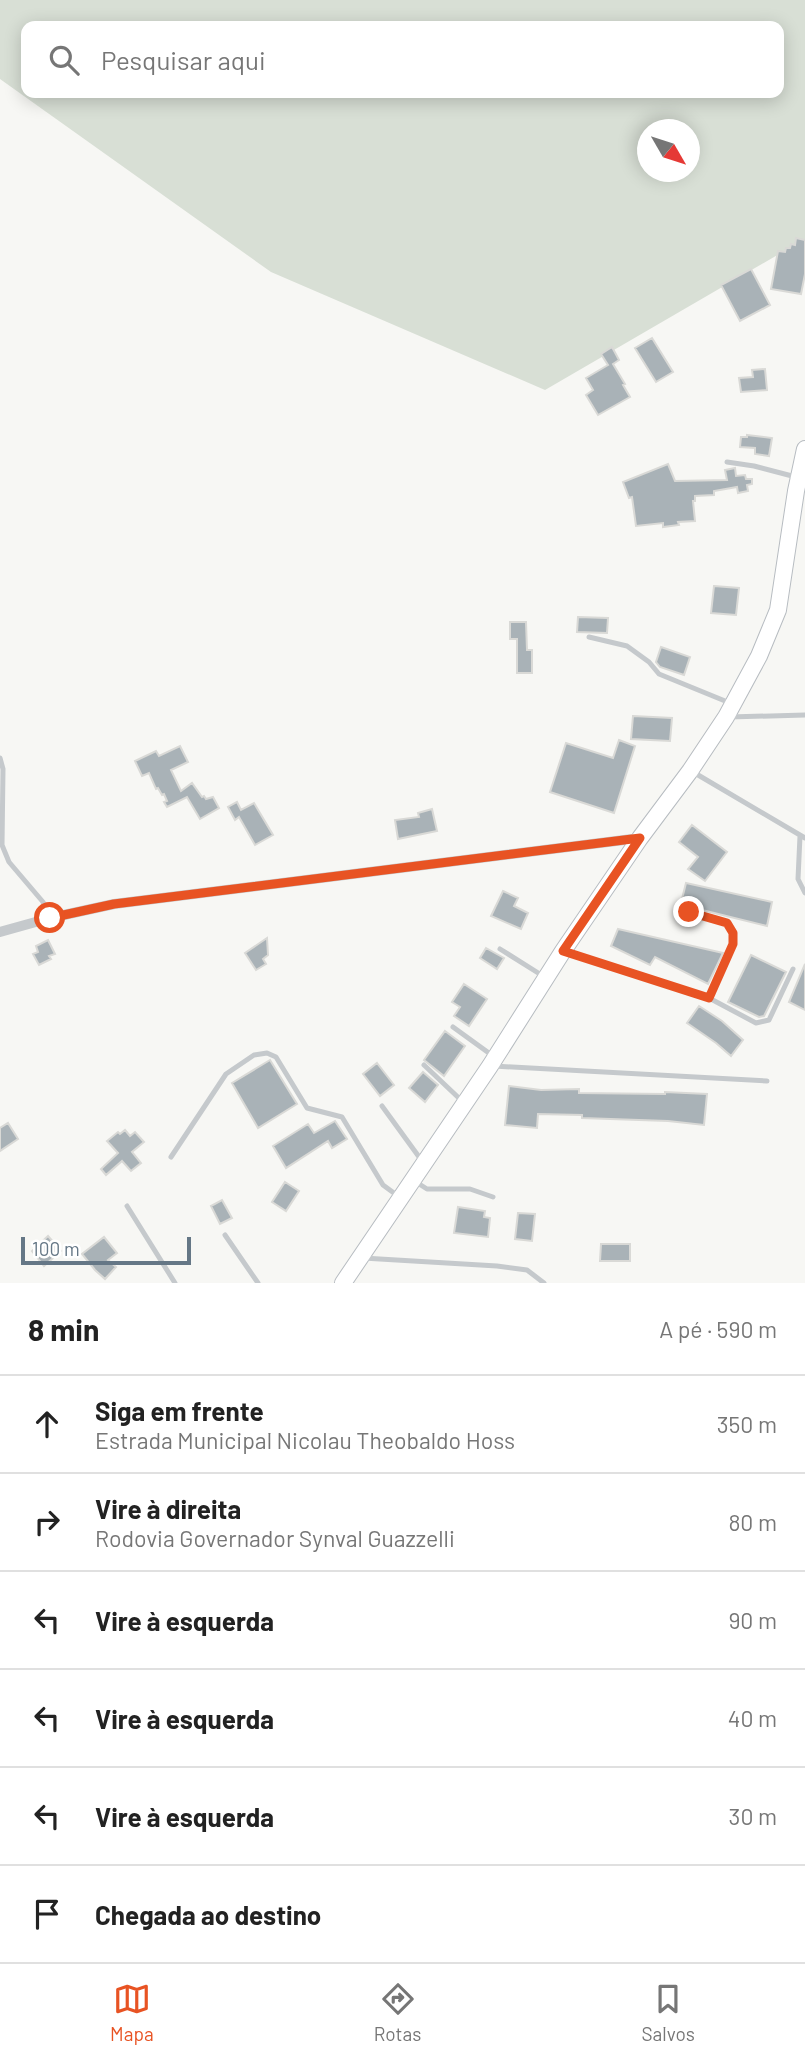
<!DOCTYPE html>
<html lang="pt">
<head>
<meta charset="utf-8">
<style>
	body { margin:0; font-family:Barlow,sans-serif; background:#f2f2f2; color:#222 }
	.compass { position:absolute; left:637px; top:119px; width:63px; height:63px; border-radius:50%; background:#fff; box-shadow:0 4px 18px #0003; rotate:129deg }
	.scale { position:absolute; left:21px; bottom:18px; width:170px; box-sizing:border-box; padding-left:7px; border:4px solid #657786; border-top:0; font-size:19px; line-height:24px; white-space:nowrap; color:#657786; -webkit-text-stroke:5px #fff; paint-order:stroke }
	.stop { position:absolute; width:21px; height:21px; margin:-16px; border:5px solid #e85323; border-radius:50%; background:#fff }
	.stop.end { background:#e85323; border-color:#fff; box-shadow:0 2px 7px #0008 }
	.list { margin:0; padding:0; list-style:none }
	h2 { display:flex; justify-content:space-between; align-items:center; height:91px; margin:0; padding:0 28px; font-size:30px }
	h2 small { font-size:23px; font-weight:400; color:#767676 }
	.list li { display:grid; grid-template-columns:46px 1fr auto; gap:21px; align-items:center; box-sizing:border-box; height:98px; padding:0 28px; border-top:2px solid #e0e0e0 }
	.list b { display:block; font-size:26px; white-space:nowrap }
	.list p { margin:0; font-size:23px; white-space:nowrap; color:#767676 }
	.list em { font-size:23px; font-style:normal; color:#767676 }
	.icon { flex:none; width:38px; height:38px; fill:none; stroke:currentColor; stroke-width:2; stroke-linecap:round; stroke-linejoin:round }
	.map { position:relative; flex:none; width:805px; height:1283px; overflow:hidden }
	.search { position:absolute; background:#fff; box-shadow:0 4px 18px #0003; left:21px; right:21px; top:21px; height:77px; display:flex; align-items:center; gap:18px; box-sizing:border-box; padding:0 24px; border-radius:14px; color:#767676; font-size:26px }
	.sheet { height:679px; background:#fff }
	nav { display:flex; justify-content:space-around; align-items:center; box-sizing:border-box; height:98px; border-top:2px solid #e0e0e0; background:#fff; font-size:19px; color:#767676 }
	nav a { display:grid; justify-items:center; gap:4px }
	nav .on { color:#e85323 }
	.map>svg:first-child { display:block }
</style>
</head>
<body>
<div class="map">
<svg width="805" height="1283" viewBox="0 0 805 1283">
	<rect width="100%" height="100%" fill="#f7f7f4"/>
	<path fill="#d8dfd5" fill-rule="evenodd" d="M0,0H805V239L545,390L271,272L0,79ZM26,26H779V93H26ZM648,130H690V172H648Z"/>
	<path fill="#a9b2b7" stroke="#d9d9d6" stroke-width="2" d="M796,238L805,240V274L801,294L771,289L778,251L785,252L786,248H790L791,244L795,245Z
		M751,269L770,305L740,321L721,285Z
		M652,338L673,372L656,382L635,348Z
		M612,347L619,360L613,364L625,384L623,385L630,397L598,415L586,395L593,390L586,378L608,365L601,354Z
		M765,369L767,390L741,392L739,378L753,377L752,370Z
		M747,435L772,438L769,456L755,454V448L740,447L741,437H747Z
		M668,464L675,481L727,480L725,470L735,468L736,476L745,475L746,479H752V484L747,485L748,491L738,493L737,487L714,491V495L695,496V501H693L695,521L678,522L679,525L663,527V523L636,526L632,497L629,498L623,482Z
		M714,586L739,588L736,615L711,613Z
		M578,617L608,618L607,633L577,632Z
		M510,622H526L527,650H532V673H517V639H510Z
		M661,647L690,657L684,675L660,667L656,662Z
		M633,716L672,718L670,741L631,739Z
		M619,740L635,746L614,813L550,792L566,743L613,758Z
		M180,746L188,762L171,770L181,791L192,783L202,797L204,796L206,799L213,797L219,808L200,819L187,797L167,807L164,802L167,801L164,794L162,795L158,788L156,789L149,773L142,776L135,761L156,751L159,756Z
		M237,802L241,810L254,803L273,835L255,845L239,817L235,820L228,807Z
		M432,809L437,831L398,839L395,820L419,817L418,813Z
		M692,825L727,852L705,881L688,869L698,857L679,842Z
		M686,883L772,902L767,926L690,907H680Z
		M503,891L518,898L514,906L528,913L521,929L491,916Z
		M618,929L723,953L708,984L655,957L650,965L611,946Z
		M267,938L268,955L263,959L266,964L256,970L245,953Z
		M48,940L55,954L49,956L51,959L39,965L33,954L38,952L36,946Z
		M486,948L504,958L497,969L480,958Z
		M751,955L786,972L764,1016L759,1017L728,1002Z
		M805,964V1010L789,1002Z
		M464,984L487,999L469,1026L454,1016L460,1007L452,1002Z
		M699,1006L722,1021L743,1040L731,1056L716,1043L687,1023Z
		M445,1031L465,1046L444,1076L424,1060Z
		M270,1060L297,1104L258,1128L232,1083Z
		M377,1063L394,1085L380,1096L363,1074Z
		M423,1072L438,1085L425,1102L409,1088Z
		M509,1086L541,1090L579,1089V1093L665,1094V1092L707,1094L704,1125L668,1121L582,1118V1115L538,1114L537,1128L505,1125Z
		M335,1121L347,1139L332,1148L328,1141L286,1168L273,1146L308,1124L314,1133Z
		M8,1123L18,1139L0,1151V1128Z
		M125,1130L130,1136L135,1132L144,1142L132,1152L141,1163L131,1171L122,1161L106,1175L101,1169L118,1153L107,1141L118,1132L120,1134Z
		M285,1182L299,1191L286,1211L272,1202Z
		M222,1200L232,1218L220,1224L211,1206Z
		M458,1207L485,1211L484,1217L490,1218L488,1237L454,1233Z
		M518,1213L535,1214L532,1241L515,1239Z
		M48,1236L61,1251L44,1266L32,1251Z
		M104,1237L117,1253L108,1260L116,1267L105,1279L95,1270L82,1254Z
		M601,1244H630V1261H600Z"/>
	<g fill="none" stroke-linecap="round" stroke-linejoin="round">
		<g stroke="#b7bcc1" stroke-width="18">
			<path id="secondary" d="M343,1283L490,1066L563,951L640,838L690,771L726,717L759,656L778,610L796,491L805,449"/>
		</g>
		<path stroke="#c5c9cc" stroke-width="5" d="M727,462L754,466L796,477
			M589,637L627,646L649,662L659,674L730,703
			M729,717L805,715
			M0,758L3,769L2,845L9,862L43,902L50,918
			M693,772L805,838
			M800,836L798,879L805,893
			M689,912L727,923L732,933L733,944L709,998
			M500,949L543,976
			M566,952L709,998L756,1023L769,1020L793,969
			M453,1027L493,1056
			M424,1065L462,1101
			M494,1066L767,1081
			M382,1106L422,1161
			M171,1157L226,1074L254,1055L267,1053L276,1057L307,1108L342,1117L383,1185L398,1196
			M416,1182L427,1189H470L493,1197
			M127,1206L175,1283
			M225,1235L258,1283
			M363,1258L497,1266L527,1270L544,1283"/>
		<path stroke="#c5c9cc" stroke-width="10" d="M0,932L50,918L114,904L640,838"/>
		<use href="#secondary" stroke="#fff" stroke-width="16"/>
	</g>
	<g fill="none" stroke-linecap="round" stroke-linejoin="round">
		<path stroke="#e85323" stroke-width="9" d="M50,918L114,904L640,838L563,951L709,998L733,944V933L727,923L689,912"/>
	</g>
</svg>
<svg class="compass" viewBox="-18 -18 36 36"><path d="M0-13l5 13h-10z" fill="#e53935"/><path d="M0 13l5-13h-10z" fill="#767676"/></svg>
<div class="scale">100 m</div>
<div class="stop" style="left:50px;top:918px"></div>
<div class="stop end" style="left:689px;top:912px"></div>
<div class="search"><svg class="icon" aria-label="search" viewBox="0 0 24 24"><circle cx="10" cy="10" r="6"/><path d="M15 15l6 6"/></svg>Pesquisar aqui</div>
</div>
<section class="sheet">
<h2>8 min<small>A pé · 590 m</small></h2>
<ul class="list">
<li><svg class="icon" aria-label="ahead" viewBox="0 0 24 24"><path d="M12 20V5M6 11l6-6 6 6"/></svg><div><b>Siga em frente</b><p>Estrada Municipal Nicolau Theobaldo Hoss</p></div><em>350 m</em></li>
<li><svg class="icon" aria-label="right" viewBox="0 0 24 24"><path d="M7 20v-9h11M14 6l5 5-5 5"/></svg><div><b>Vire à direita</b><p>Rodovia Governador Synval Guazzelli</p></div><em>80 m</em></li>
<li><svg class="icon" aria-label="left" viewBox="0 0 24 24"><path d="M17 20v-9H6M10 6l-5 5 5 5"/></svg><div><b>Vire à esquerda</b></div><em>90 m</em></li>
<li><svg class="icon" aria-label="left" viewBox="0 0 24 24"><path d="M17 20v-9H6M10 6l-5 5 5 5"/></svg><div><b>Vire à esquerda</b></div><em>40 m</em></li>
<li><svg class="icon" aria-label="left" viewBox="0 0 24 24"><path d="M17 20v-9H6M10 6l-5 5 5 5"/></svg><div><b>Vire à esquerda</b></div><em>30 m</em></li>
<li><svg class="icon" aria-label="arrive" viewBox="0 0 24 24"><path d="M6 21V4h12l-3 4 3 4H6"/></svg><div><b>Chegada ao destino</b></div></li>
</ul>
</section>
<nav>
<a class="on"><svg class="icon" aria-label="map" viewBox="0 0 24 24"><path d="M3 6l6-2 6 2 6-2v14l-6 2-6-2-6 2zM9 4v14M15 6v14"/></svg>Mapa</a>
<a><svg class="icon" aria-label="directions" viewBox="0 0 24 24"><path d="M12 3l9 9-9 9-9-9zM9 14v-3h6M13 9l2 2-2 2"/></svg>Rotas</a>
<a><svg class="icon" aria-label="saved" viewBox="0 0 24 24"><path d="M7 4h10v16l-5-4-5 4z"/></svg>Salvos</a>
</nav>
</body>
</html>
